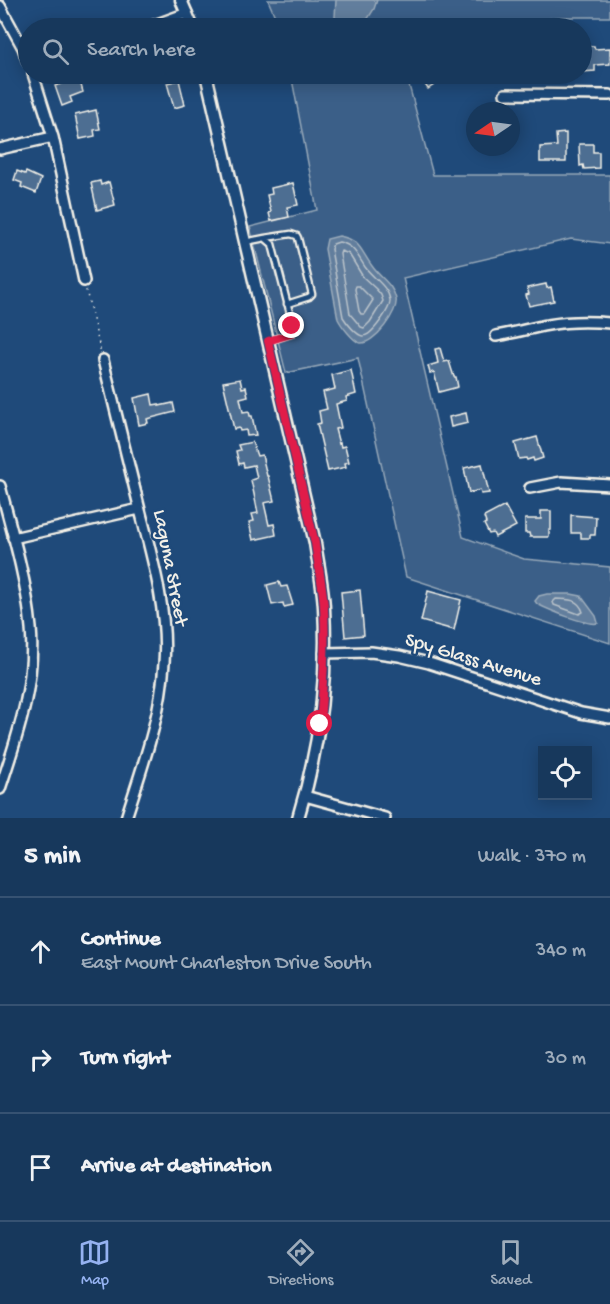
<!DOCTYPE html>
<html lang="en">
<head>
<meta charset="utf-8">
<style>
	body { margin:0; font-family:"Gochi Hand",sans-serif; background:#203f62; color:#f1f3f6 }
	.controls { position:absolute; right:18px; bottom:18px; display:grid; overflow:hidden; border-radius:0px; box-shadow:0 3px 15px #0003 }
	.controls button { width:54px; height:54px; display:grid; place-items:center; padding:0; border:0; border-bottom:2px solid #365272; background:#17385c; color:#f1f3f6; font:30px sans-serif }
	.compass { position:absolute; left:466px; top:102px; width:54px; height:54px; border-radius:50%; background:#17385c; box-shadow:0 3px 15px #0003; rotate:257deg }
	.stop { position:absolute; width:18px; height:18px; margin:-14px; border:4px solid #e11d48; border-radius:50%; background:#fff }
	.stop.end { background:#e11d48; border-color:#fff; box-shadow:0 2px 6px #0008 }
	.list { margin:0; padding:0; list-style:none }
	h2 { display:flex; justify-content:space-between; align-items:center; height:78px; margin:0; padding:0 24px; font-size:26px }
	h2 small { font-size:20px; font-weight:400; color:#9eacbb }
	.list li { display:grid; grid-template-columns:39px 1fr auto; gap:18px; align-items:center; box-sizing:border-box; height:108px; padding:0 24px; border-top:2px solid #365272 }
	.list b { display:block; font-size:22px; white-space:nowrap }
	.list p { margin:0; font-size:20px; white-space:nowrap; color:#9eacbb }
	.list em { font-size:20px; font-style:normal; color:#9eacbb }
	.icon { flex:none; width:33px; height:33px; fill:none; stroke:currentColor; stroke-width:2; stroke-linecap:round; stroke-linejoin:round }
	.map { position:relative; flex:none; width:610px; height:818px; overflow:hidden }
	.search { position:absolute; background:#17385c; box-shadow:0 3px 15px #0003; left:18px; right:18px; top:18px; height:66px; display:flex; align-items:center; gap:15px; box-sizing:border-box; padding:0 21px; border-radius:33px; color:#9eacbb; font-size:22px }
	.sheet { height:402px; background:#17385c }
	nav { display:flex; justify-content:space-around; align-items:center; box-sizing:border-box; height:84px; border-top:2px solid #365272; background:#17385c; font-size:16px; color:#9eacbb }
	nav a { display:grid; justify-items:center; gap:3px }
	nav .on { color:#95b2f1 }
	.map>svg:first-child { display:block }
</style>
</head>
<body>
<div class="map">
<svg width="610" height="818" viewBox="0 0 610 818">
	<rect width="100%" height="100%" fill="#1f4a7a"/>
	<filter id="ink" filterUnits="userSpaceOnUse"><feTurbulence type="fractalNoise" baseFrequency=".0167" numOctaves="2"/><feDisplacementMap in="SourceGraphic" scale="12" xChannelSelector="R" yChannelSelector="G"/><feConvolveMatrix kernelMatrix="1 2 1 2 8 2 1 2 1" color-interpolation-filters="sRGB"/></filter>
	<g filter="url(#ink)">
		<path fill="#3a5f88" stroke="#97a8b8" stroke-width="1.5" d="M268,0H610V17H560L488,28H280Z
			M291,74H406L433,175H610V244L571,239L403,278L463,537L524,559L610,567V643L406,577L358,358L286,373L250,227L317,210Z"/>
		<path fill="#627e9d" stroke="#9cacbb" stroke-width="1.5" d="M336,0H377L374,9L362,28H338L335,17Z
			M339,236C361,240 360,250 372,266C380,278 393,284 396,299C399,311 374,345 360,343C353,341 341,325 338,319L325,249L327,239Z
			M547,594H571L581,596L596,616L598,623C587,626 549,610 537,604L535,601L539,596Z"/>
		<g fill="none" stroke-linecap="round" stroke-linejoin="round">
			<path stroke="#bac3ca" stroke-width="1.5" d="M339,242C354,245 357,255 365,267C373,278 388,286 390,300C391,308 372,336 363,336C357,336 346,322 343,317L331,249L333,244Z
				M341,251L349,254L363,277L376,289L381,295L383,301L370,322L364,328L361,327L350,314L340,254Z
				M356,286H359L373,300L364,314H361L359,311L355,289Z
				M556,599C568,599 579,599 583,612L579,614L554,605L553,602Z"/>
		</g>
		<path fill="#4d6e92" stroke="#f4f1e8" stroke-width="1.5" d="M582,46H594L595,49L610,48V64L595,65V71L582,72Z
			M418,74H445L435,80L437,83L428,89Z
			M79,78L83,92L70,97L72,102L62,106L55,86Z
			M179,80L185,105L174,108L167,83Z
			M96,110L100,129L94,130L95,136L80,139L75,115Z
			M566,133V162H540V147L557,146L556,134Z
			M579,144H593V152H599V168L584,169L583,165L580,166Z
			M17,171L25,174L26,172L41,179L36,193L21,187L22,183L14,180Z
			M100,181L101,185L109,182L115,205L97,210L91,183Z
			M293,183L298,205L287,207L289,217L271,221L269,213L271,212L267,195L272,194L271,188Z
			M546,284L547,288L551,287L554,301L529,306L526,295L529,294L527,288Z
			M440,348L444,362L449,361L454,377H456L458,387L439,392L434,372L430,373L428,366L438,363L435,349Z
			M351,370L356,394L346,397L347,401L336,404L341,428L335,429L339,444L340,443L341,447L345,446L349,462L345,463L346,467L328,471L317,424L321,423L319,411L327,409L323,392L335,389L332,375Z
			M240,379L242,388L246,387L248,396L240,398L243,412L249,411L250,416H252L256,435L247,436L246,430L240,431L239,428L234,429L223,382Z
			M151,394L153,405L159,404V406L173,403L175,412L147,419L148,423L139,425L134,398Z
			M466,413L468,423L451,427L449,417Z
			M537,437L543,458L534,461L533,458L527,460L526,458L519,459L515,443Z
			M252,442L257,456L262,455L267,476H268L274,501L264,503L269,525L274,524L276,535L253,540L249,522L254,521L252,514L258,513L251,480L257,478L254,465L244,467L243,463L239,464L236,451L240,450L238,445Z
			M482,464L489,493L481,494L480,490L469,493L464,468Z
			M505,506L516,526L495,537L493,533L489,534L484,524L486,523L484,517Z
			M541,511H551V530H549V537H530L529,533H525V519H541Z
			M571,515L596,517L595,535H590V538H581V533H571Z
			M279,582L281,587L287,586L293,605L284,607L283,603L272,605L267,585Z
			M360,590L364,635L345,637L341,592Z
			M428,591L461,600L454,630L421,621Z"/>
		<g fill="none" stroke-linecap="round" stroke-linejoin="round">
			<g stroke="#f4f1e8" stroke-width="9">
				<path id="service" d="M265,238L291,234L297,236L298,238L312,294L309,297L287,304
					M245,242L265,238L272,244L293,325V330L291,334L268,341"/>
			</g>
			<g stroke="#f4f1e8" stroke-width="14">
				<path id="minor" d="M0,6L23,48L28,62
					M146,28L187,13
					M33,74L53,137L84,281
					M505,94L610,95
					M0,149L53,137
					M496,336C514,333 531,328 548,325C569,321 589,321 610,323
					M103,360C115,409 127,458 139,506C152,557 168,611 164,663C161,717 142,767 126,818
					M0,486C12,531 27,582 31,628C36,684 17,737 0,789
					M530,488L561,482L610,485
					M13,538L139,509
					M324,653L371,652L399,656L429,663L581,713L610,718
					M305,796L385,818"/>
			</g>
			<g stroke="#f4f1e8" stroke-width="15">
				<path id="tertiary" d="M181,0L193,28
					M206,74L315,543C318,564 323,586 324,608C328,679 319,750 298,818"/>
			</g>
			<path stroke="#f4f1e8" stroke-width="1.5" stroke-dasharray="1.5 4.5" stroke-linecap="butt" d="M86,290L101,353"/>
			<use href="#service" stroke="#1f4a7a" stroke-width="4.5"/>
			<use href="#minor" stroke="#1f4a7a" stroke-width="9"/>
			<use href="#tertiary" stroke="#1f4a7a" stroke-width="10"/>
		</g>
	</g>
	<g fill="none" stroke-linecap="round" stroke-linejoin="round" filter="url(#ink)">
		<path stroke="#e11d48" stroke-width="8" d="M292,326L293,330L291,334L268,341L315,543C318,565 323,586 324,608C326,646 323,685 320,724"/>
	</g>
	<g text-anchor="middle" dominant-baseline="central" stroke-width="5" stroke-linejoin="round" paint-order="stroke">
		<g font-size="20" fill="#f4f1e8" stroke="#1f4a7a">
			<text transform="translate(169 568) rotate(79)">Laguna Street</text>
			<text transform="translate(473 661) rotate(17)">Spy Glass Avenue</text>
		</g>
	</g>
</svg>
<div class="controls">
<button><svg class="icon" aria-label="locate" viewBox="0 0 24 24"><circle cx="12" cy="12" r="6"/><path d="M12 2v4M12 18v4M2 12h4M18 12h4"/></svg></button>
</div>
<svg class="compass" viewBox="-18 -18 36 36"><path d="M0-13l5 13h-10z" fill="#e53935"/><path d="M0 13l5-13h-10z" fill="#9eacbb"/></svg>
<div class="stop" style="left:320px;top:724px"></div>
<div class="stop end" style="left:292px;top:326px"></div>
<div class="search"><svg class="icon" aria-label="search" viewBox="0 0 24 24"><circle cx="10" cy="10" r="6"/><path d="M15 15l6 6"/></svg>Search here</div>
</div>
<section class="sheet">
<h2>5 min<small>Walk · 370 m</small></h2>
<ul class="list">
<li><svg class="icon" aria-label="ahead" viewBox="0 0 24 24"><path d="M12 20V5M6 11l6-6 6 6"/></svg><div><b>Continue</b><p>East Mount Charleston Drive South</p></div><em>340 m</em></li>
<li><svg class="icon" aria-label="right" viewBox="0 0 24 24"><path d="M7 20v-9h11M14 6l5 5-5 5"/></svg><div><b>Turn right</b></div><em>30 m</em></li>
<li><svg class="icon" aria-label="arrive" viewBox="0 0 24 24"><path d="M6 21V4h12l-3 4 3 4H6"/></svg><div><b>Arrive at destination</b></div></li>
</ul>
</section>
<nav>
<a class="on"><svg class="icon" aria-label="map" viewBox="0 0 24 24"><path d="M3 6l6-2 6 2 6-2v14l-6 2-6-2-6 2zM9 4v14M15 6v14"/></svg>Map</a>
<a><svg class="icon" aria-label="directions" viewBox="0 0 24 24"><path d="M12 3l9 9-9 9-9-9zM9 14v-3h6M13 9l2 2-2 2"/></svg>Directions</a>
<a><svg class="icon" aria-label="saved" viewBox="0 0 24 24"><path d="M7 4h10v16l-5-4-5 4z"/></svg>Saved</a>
</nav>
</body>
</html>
